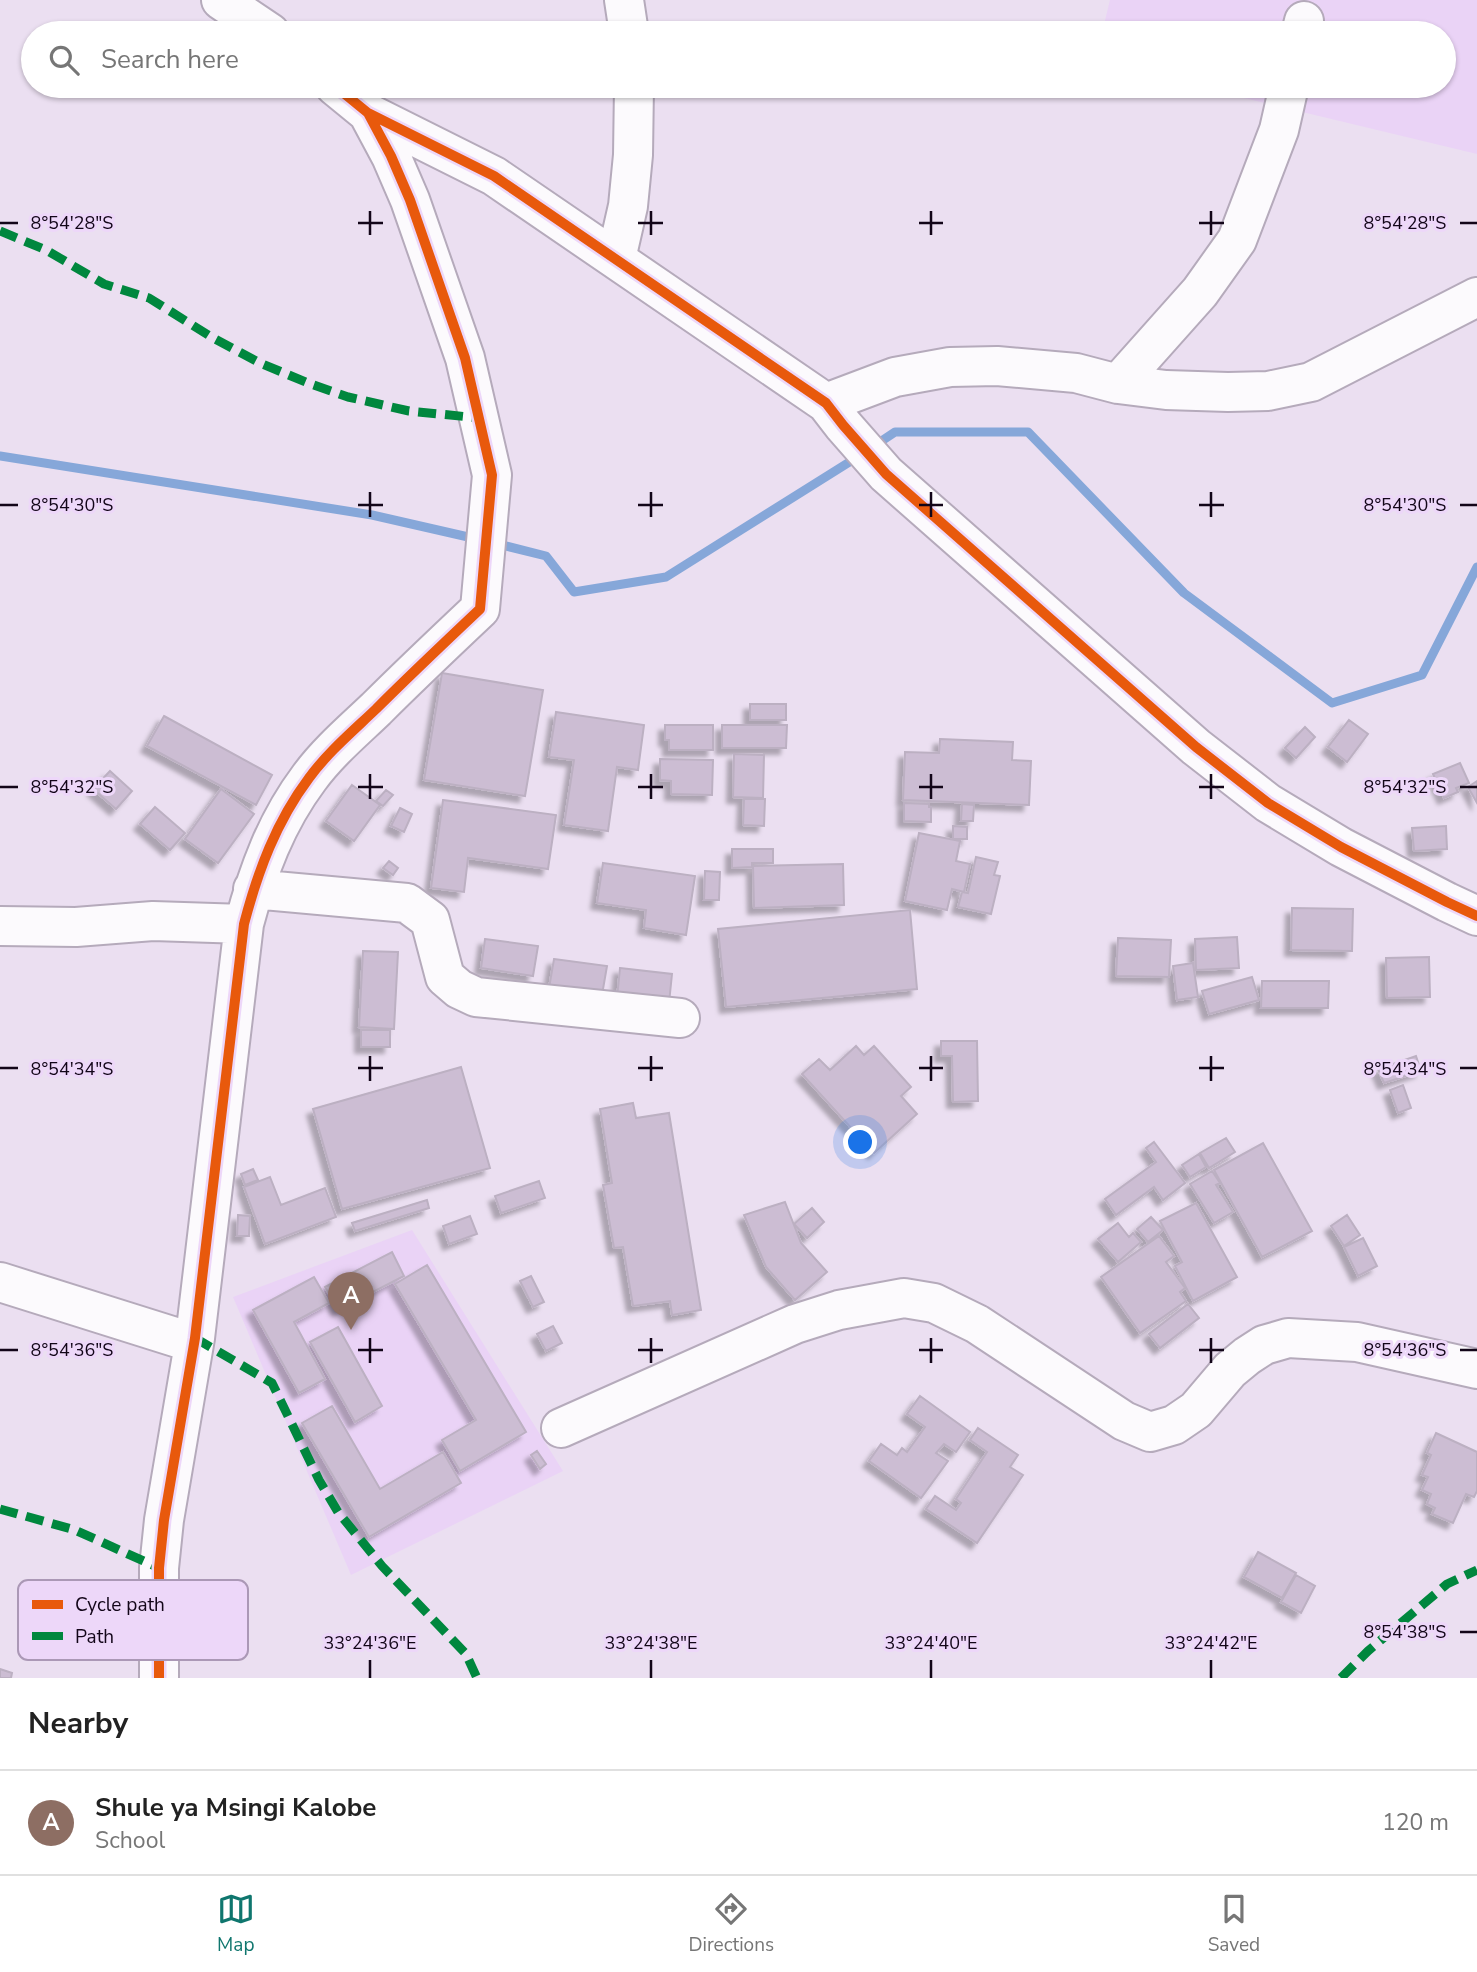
<!DOCTYPE html>
<html lang="en">
<head>
<meta charset="utf-8">
<style>
	body { margin:0; font-family:"Nunito Sans",sans-serif; background:#f2f2f2; color:#222 }
	.you { position:absolute; left:861px; top:1143px; width:24px; height:24px; margin:-18px; border:5px solid #fff; border-radius:50%; background:#1a73e8; box-shadow:0 0 0 10px #1a73e833 }
	.badge { display:grid; place-items:center; width:46px; height:46px; border-radius:50%; background:#0f766e; color:#fff; font-size:23px; font-weight:700 }
	.pin { position:absolute; translate:-50% -58px; filter:drop-shadow(0 2px 4px #0008) }
	.pin::after { content:''; position:absolute; top:37px; width:24px; height:21px; background:inherit; clip-path:polygon(0 0,100% 0,50% 100%) }
	.list { margin:0; padding:0; list-style:none }
	h2 { display:flex; justify-content:space-between; align-items:center; height:91px; margin:0; padding:0 28px; font-size:30px }
	h2 small { font-size:23px; font-weight:400; color:#767676 }
	.list li { display:grid; grid-template-columns:46px 1fr auto; gap:21px; align-items:center; box-sizing:border-box; height:105px; padding:0 28px; border-top:2px solid #e0e0e0 }
	.list b { display:block; font-size:26px; white-space:nowrap }
	.list p { margin:0; font-size:23px; white-space:nowrap; color:#767676 }
	.list em { font-size:23px; font-style:normal; color:#767676 }
	.icon { flex:none; width:38px; height:38px; fill:none; stroke:currentColor; stroke-width:2; stroke-linecap:round; stroke-linejoin:round }
	.map { position:relative; flex:none; width:1477px; height:1678px; overflow:hidden }
	.search { position:absolute; background:#fff; box-shadow:0 2px 5px #0004; left:21px; right:21px; top:21px; height:77px; display:flex; align-items:center; gap:18px; box-sizing:border-box; padding:0 24px; border-radius:38px; color:#767676; font-size:26px }
	.sheet { height:196px; background:#fff }
	nav { display:flex; justify-content:space-around; align-items:center; box-sizing:border-box; height:98px; border-top:2px solid #e0e0e0; background:#fff; font-size:19px; color:#767676 }
	nav a { display:grid; justify-items:center; gap:4px }
	nav .on { color:#0f766e }
	.map>svg:first-child { display:block }
</style>
</head>
<body>
<div class="map">
<svg width="1477" height="1678" viewBox="0 0 1477 1678">
	<defs>
		<filter id="shadow"><feDropShadow dx="-6" dy="6" stdDeviation="2" flood-color="#0004"/></filter>
	</defs>
	<rect width="100%" height="100%" fill="#ebdff1"/>
	<path fill="#ead3f6" d="M1110,0H1477V154L1194,86H1444V33H1102Z
		M412,1230L563,1471L351,1575L233,1297Z"/>
	<g fill="none" stroke-linecap="round" stroke-linejoin="round">
		<path stroke="#86a7d9" stroke-width="9" d="M874,446L895,432H1028L1184,593L1332,703L1422,675L1477,567
			M0,456L372,515L477,539
			M494,543L546,556L574,592L666,577L859,456"/>
	</g>
	<path fill="#ccbdd3" stroke="#bcb0c2" stroke-width="2" filter="url(#shadow)" d="M442,673L543,690L525,796L424,780Z
		M750,704H786V720H750Z
		M556,712L644,725L638,770L617,767L608,831L564,825L574,760L549,757Z
		M164,716L272,775L256,805L147,746Z
		M1349,720L1368,734L1347,762L1328,747Z
		M665,725H713V750H669V740H665Z
		M722,725H787L786,748H722Z
		M1305,727L1315,737L1296,758L1285,748Z
		M940,739L1013,742L1012,760L1031,761L1029,805L903,800L905,752L939,753Z
		M734,754L764,755L763,798L733,797Z
		M660,759L713,760L712,795L671,794V781L660,780Z
		M1460,763L1469,783L1456,788L1458,792L1444,798L1433,774Z
		M110,771L132,791L116,809L93,789Z
		M1477,781V803L1468,787Z
		M352,785L380,805L354,841L326,821Z
		M221,789L254,814L218,863L185,839Z
		M386,790L393,795L383,806L376,801Z
		M744,799H765L764,826L743,825Z
		M443,800L556,815L548,869L468,858L464,892L431,888Z
		M904,803L929,804V807H931V822L904,821Z
		M962,804L974,805L973,821H961Z
		M155,807L185,833L170,850L140,824Z
		M400,808L412,814L404,832L391,826Z
		M953,826L967,827V839H953Z
		M1446,826L1447,849L1414,851L1412,828Z
		M919,833L960,841L956,861L970,864L964,892L952,889L947,910L905,901Z
		M732,849H773V863H752V867L732,868Z
		M976,857L998,862L994,875L1000,876L991,914L958,907L962,892L968,893Z
		M389,861L398,868L393,875L383,868Z
		M603,863L695,876L686,935L644,928L646,910L597,903Z
		M843,864L844,905L754,908L753,866Z
		M705,871L720,872L719,900H704Z
		M1292,908L1353,909L1352,951L1291,950Z
		M910,910L917,989L726,1007L718,929Z
		M1237,937L1239,968L1196,970L1195,939Z
		M1118,938L1171,940L1169,977L1116,976Z
		M485,939L538,946L533,976L481,968Z
		M363,951L398,952L394,1029L359,1027Z
		M1429,957L1430,997L1387,998L1386,958Z
		M554,959L607,966L602,995L549,988Z
		M1193,963L1198,997L1177,1000L1173,966Z
		M620,968L672,974L669,1003L617,998Z
		M1252,977L1259,1000L1209,1014L1202,991Z
		M1262,981H1329L1328,1008H1261Z
		M361,1030H390V1047H361Z
		M941,1041H977L978,1101L953,1102L952,1056H941Z
		M856,1046L864,1055L874,1046L911,1087L901,1096L917,1114L874,1153L802,1074L819,1059L830,1070Z
		M1416,1056L1421,1071L1384,1083L1378,1069Z
		M461,1067L490,1168L342,1209L313,1109Z
		M1403,1085L1411,1108L1398,1113L1390,1090Z
		M633,1103L636,1118L669,1113L701,1310L672,1315L670,1301L633,1306L623,1247L614,1248L603,1185L612,1183L600,1109Z
		M1226,1138L1235,1152L1209,1168L1200,1153Z
		M1154,1142L1185,1183L1163,1200L1154,1187L1116,1215L1105,1199L1156,1162L1146,1148Z
		M1263,1143L1312,1231L1262,1257L1214,1170Z
		M1199,1154L1206,1167L1190,1177L1182,1165Z
		M253,1169L258,1180L245,1185L241,1174Z
		M1212,1171L1220,1183L1216,1185L1233,1212L1214,1223L1190,1184Z
		M270,1177L281,1205L325,1188L336,1217L265,1244L244,1187Z
		M539,1181L545,1198L501,1213L495,1196Z
		M427,1200L429,1208L355,1231L352,1223Z
		M785,1202L801,1243L827,1272L795,1300L766,1267L744,1215Z
		M1196,1203L1237,1277L1193,1301L1175,1266L1182,1262L1160,1221Z
		M812,1208L824,1222L807,1238L794,1224Z
		M238,1215L250,1216L249,1236H237Z
		M1347,1215L1360,1235L1344,1246L1331,1226Z
		M470,1216L477,1234L449,1244L443,1226Z
		M1151,1217L1163,1230L1148,1242L1137,1229Z
		M1118,1223L1129,1237L1133,1233L1141,1242L1118,1262L1098,1239Z
		M1159,1236L1174,1256L1166,1262L1185,1288L1180,1292L1186,1301L1140,1333L1101,1277Z
		M1363,1238L1377,1266L1358,1276L1344,1247Z
		M392,1252L404,1276L338,1310L325,1287Z
		M427,1265L526,1432L460,1471L442,1440L476,1420L395,1284Z
		M531,1276L544,1302L533,1307L520,1281Z
		M314,1277L329,1303L294,1322L325,1379L299,1393L253,1310Z
		M1188,1304L1199,1318L1160,1348L1149,1334Z
		M553,1326L562,1343L546,1351L537,1334Z
		M338,1327L382,1406L355,1422L310,1342Z
		M920,1396L970,1432L956,1452L944,1444L936,1453L948,1461L921,1498L869,1461L881,1444L897,1455L902,1448L907,1452L925,1427L907,1414Z
		M332,1406L380,1489L443,1452L461,1483L369,1537L302,1423Z
		M978,1428L1018,1455L1010,1467L1023,1475L977,1543L926,1509L935,1496L956,1510L961,1503L956,1499L987,1452L970,1440Z
		M1436,1433L1477,1452V1491L1474,1497L1466,1494L1453,1523L1432,1514L1435,1508L1427,1504L1431,1494L1422,1490L1428,1477L1422,1475L1431,1455L1427,1453Z
		M537,1451L546,1464L540,1469L531,1455Z
		M1258,1552L1296,1573L1282,1598L1244,1577Z
		M1296,1575L1315,1586L1301,1613L1281,1602Z
		M0,1669L12,1673L11,1678H0Z"/>
	<g fill="none" stroke-linecap="round" stroke-linejoin="round">
		<g stroke="#b5aabb" stroke-width="42">
			<path id="minor" d="M221,0L270,33
				M624,0L629,33
				M1301,33L1304,21
				M368,113L494,176L826,403L843,425L886,474L1196,747L1268,803L1341,847L1447,902L1477,916
				M616,259L628,206L633,155L634,86
				M1118,384L1200,292L1237,240L1279,130L1289,86
				M826,403L895,377L950,367L997,366L1076,373L1118,384L1166,390L1228,392L1268,391L1311,382L1477,297
				M253,889L407,903L430,920L445,977L459,989L476,997L680,1018
				M0,926L76,927L153,921L244,924
				M0,1282L194,1343
				M561,1428L795,1324L839,1310L904,1298L934,1303L977,1324L1124,1421L1150,1432L1174,1425L1196,1410L1230,1370L1247,1356L1264,1345L1288,1338L1357,1342L1477,1369
				M159,1678V1568L164,1520L195,1338L244,924C258,871 276,822 309,778C328,752 353,731 376,709C410,675 445,642 480,609L492,475L465,358L410,200L391,156L368,113L335,86"/>
		</g>
		<use href="#minor" stroke="#fcfafd" stroke-width="38"/>
		<path stroke="#00873e" stroke-width="9" stroke-dasharray="18 9" stroke-linecap="butt" d="M0,231L46,250L104,284L149,298L213,338L260,363L308,383L348,397L409,411L479,418
			M195,1338L272,1383L319,1480L338,1512L382,1566L466,1654L477,1678
			M0,1509L75,1530L159,1568
			M1341,1678L1368,1651L1447,1584L1477,1570"/>
		<g stroke="#edd7f9" stroke-width="15">
			<path id="cycleway" d="M368,113L494,176L826,403L843,425L886,474L1196,747L1268,803L1341,847L1447,902L1477,916
				M159,1678V1568L164,1520L195,1338L244,924C258,871 276,822 309,778C328,752 353,731 376,709C410,675 445,642 480,609L492,475L465,358L410,200L391,156L368,113L335,86"/>
		</g>
		<use href="#cycleway" stroke="#e8590c" stroke-width="10"/>
	</g>
	<path fill="none" stroke="#120518" stroke-width="2.5" d="M370,211V235M651,211V235M931,211V235M1211,211V235M0,223H18M358,223H383M638,223H663M919,223H943M1199,223H1224M1460,223H1477M370,492V517M651,492V517M931,492V517M1211,492V517M0,505H18M358,505H383M638,505H663M919,505H943M1199,505H1224M1460,505H1477M370,774V799M651,774V799M931,774V799M1211,774V799M0,787H18M358,787H383M638,787H663M919,787H943M1199,787H1224M1460,787H1477M370,1056V1081M651,1056V1081M931,1056V1081M1211,1056V1081M0,1068H18M358,1068H383M638,1068H663M919,1068H943M1199,1068H1224M1460,1068H1477M370,1338V1363M651,1338V1363M931,1338V1363M1211,1338V1363M0,1350H18M358,1350H383M638,1350H663M919,1350H943M1199,1350H1224M1460,1350H1477M1460,1632H1477M370,1660V1678M651,1660V1678M931,1660V1678M1211,1660V1678"/>
	<rect x="18" y="1580" width="230" height="80" rx="10" fill="#edd7f9" stroke="#ab98b6" stroke-width="2"/>
	<rect x="32" y="1600" width="31" height="9" fill="#e8590c"/>
	<rect x="32" y="1632" width="31" height="8" fill="#00873e"/>
	<g font-size="19" fill="#120518">
		<text x="75" y="1611">Cycle path</text>
		<text x="75" y="1643">Path</text>
	</g>
	<g font-size="18" text-anchor="middle" fill="#120518" stroke="#edd7f9" stroke-width="6" stroke-linejoin="round" paint-order="stroke">
		<text x="72" y="229">8°54'28"S</text>
		<text x="1405" y="229">8°54'28"S</text>
		<text x="72" y="511">8°54'30"S</text>
		<text x="1405" y="511">8°54'30"S</text>
		<text x="72" y="793">8°54'32"S</text>
		<text x="1405" y="793">8°54'32"S</text>
		<text x="72" y="1075">8°54'34"S</text>
		<text x="1405" y="1075">8°54'34"S</text>
		<text x="72" y="1356">8°54'36"S</text>
		<text x="1405" y="1356">8°54'36"S</text>
		<text x="1405" y="1638">8°54'38"S</text>
		<text x="370" y="1649">33°24'36"E</text>
		<text x="651" y="1649">33°24'38"E</text>
		<text x="931" y="1649">33°24'40"E</text>
		<text x="1211" y="1649">33°24'42"E</text>
	</g>
</svg>
<div class="you"></div>
<div class="pin badge" style="left:351px;top:1330px;background:#8d6e63">A</div>
<div class="search"><svg class="icon" aria-label="search" viewBox="0 0 24 24"><circle cx="10" cy="10" r="6"/><path d="M15 15l6 6"/></svg>Search here</div>
</div>
<section class="sheet">
<h2>Nearby<small></small></h2>
<ul class="list">
<li><span class="badge" style="background:#8d6e63">A</span><div><b>Shule ya Msingi Kalobe</b><p>School</p></div><em>120 m</em></li>
</ul>
</section>
<nav>
<a class="on"><svg class="icon" aria-label="map" viewBox="0 0 24 24"><path d="M3 6l6-2 6 2 6-2v14l-6 2-6-2-6 2zM9 4v14M15 6v14"/></svg>Map</a>
<a><svg class="icon" aria-label="directions" viewBox="0 0 24 24"><path d="M12 3l9 9-9 9-9-9zM9 14v-3h6M13 9l2 2-2 2"/></svg>Directions</a>
<a><svg class="icon" aria-label="saved" viewBox="0 0 24 24"><path d="M7 4h10v16l-5-4-5 4z"/></svg>Saved</a>
</nav>
</body>
</html>
